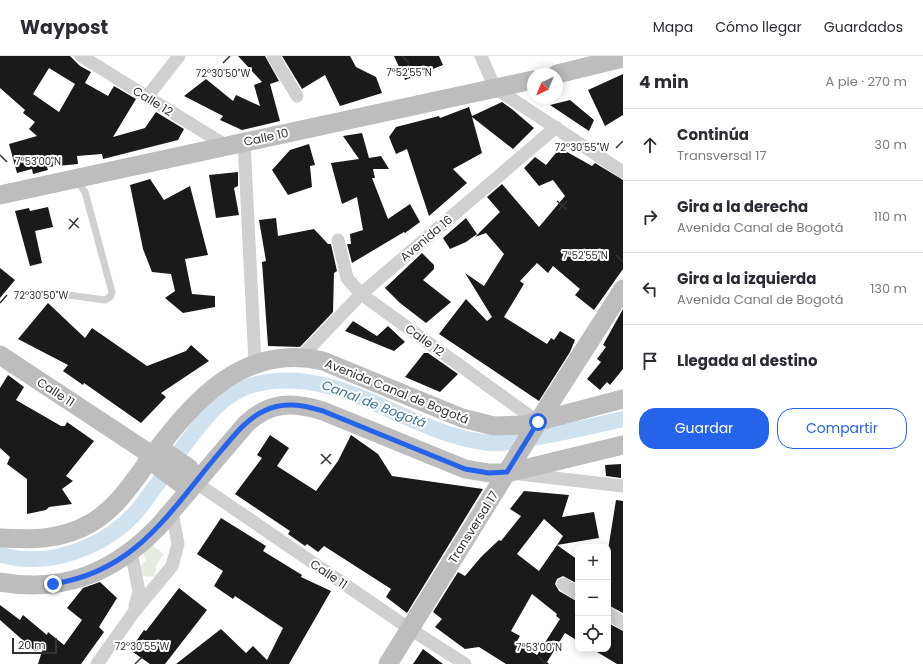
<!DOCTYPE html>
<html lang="es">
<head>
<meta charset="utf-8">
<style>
	body { margin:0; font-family:Poppins,sans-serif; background:#f2f2f3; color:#2b2b33 }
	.controls { position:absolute; right:12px; bottom:12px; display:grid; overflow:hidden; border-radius:8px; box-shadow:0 2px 10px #0003 }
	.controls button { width:36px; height:36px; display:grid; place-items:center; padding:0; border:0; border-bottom:1px solid #e1e1e2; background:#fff; color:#2b2b33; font:20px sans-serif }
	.compass { position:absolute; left:527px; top:12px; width:36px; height:36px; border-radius:50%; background:#fff; box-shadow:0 2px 10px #0003; rotate:223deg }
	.scale { position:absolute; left:12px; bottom:10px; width:45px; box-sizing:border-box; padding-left:4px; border:2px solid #333; border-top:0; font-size:11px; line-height:14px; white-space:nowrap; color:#333; -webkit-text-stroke:3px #fff; paint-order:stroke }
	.stop { position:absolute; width:12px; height:12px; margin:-9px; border:3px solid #2563eb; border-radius:50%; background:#fff }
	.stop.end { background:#2563eb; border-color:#fff; box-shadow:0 1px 4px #0008 }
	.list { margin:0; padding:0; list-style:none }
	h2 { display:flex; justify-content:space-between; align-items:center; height:52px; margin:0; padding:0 16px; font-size:17px }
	h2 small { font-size:13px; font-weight:400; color:#7c7c81 }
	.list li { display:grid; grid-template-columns:26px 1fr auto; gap:12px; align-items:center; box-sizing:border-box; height:72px; padding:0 16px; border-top:1px solid #e1e1e2 }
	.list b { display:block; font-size:15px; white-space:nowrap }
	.list p { margin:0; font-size:13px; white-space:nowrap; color:#7c7c81 }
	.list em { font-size:13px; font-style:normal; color:#7c7c81 }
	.actions { display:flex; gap:8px; padding:12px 16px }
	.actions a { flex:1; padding:9px 0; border:1px solid #2563eb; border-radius:16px; text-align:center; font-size:14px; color:#2563eb }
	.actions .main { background:#2563eb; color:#fff }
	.icon { flex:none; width:22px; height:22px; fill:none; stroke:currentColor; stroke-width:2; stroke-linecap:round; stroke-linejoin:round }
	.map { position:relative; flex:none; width:623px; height:608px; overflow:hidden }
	header { display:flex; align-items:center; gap:24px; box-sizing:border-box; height:56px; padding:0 20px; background:#fff; border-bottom:1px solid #e1e1e2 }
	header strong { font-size:19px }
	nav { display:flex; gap:22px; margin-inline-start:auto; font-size:14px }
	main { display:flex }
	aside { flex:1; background:#fff }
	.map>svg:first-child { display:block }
</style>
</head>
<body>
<header>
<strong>Waypost</strong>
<nav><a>Mapa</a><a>Cómo llegar</a><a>Guardados</a></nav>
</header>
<main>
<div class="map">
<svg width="623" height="608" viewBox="0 0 623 608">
	<rect width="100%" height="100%" fill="#fff"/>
	<path fill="#e6ecdf" d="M152,489L164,498L157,508L154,521L143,520L140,510L146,504L142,496Z"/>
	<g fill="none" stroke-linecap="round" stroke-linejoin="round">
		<path stroke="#cfe2ee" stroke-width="16" d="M0,499C8,500 16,503 25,503C64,506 111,485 136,456C157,431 173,403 193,378C207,359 225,338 249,330C334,304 403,375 483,386C500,389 516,385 532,382C563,377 593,370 623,363"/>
	</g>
	<path fill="#1a1a1a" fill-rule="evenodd" d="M0,0H70L80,10L91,16L85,27L108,40L114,30L136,43L113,81L145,72L156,56L184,73L178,84L103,103L102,98L77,100L78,108L47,111L48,114L33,118L32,113L17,117L9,88L37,80L29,73L35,66L23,57L25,54L0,32ZM49,12L75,28L59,56L33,38Z
		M238,0H265L279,25L270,28L280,65L242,74L220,64L223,60L184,40L206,23L233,45L236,39L260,50L254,29L262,26Z
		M282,0H350L356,11L376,21L382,37L340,50L325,19L302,33Z
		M394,0H439L443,9L405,24Z
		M623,18V59L605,70L588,34Z
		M570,44L594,64L589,75L550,49Z
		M502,46L513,54L534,72L513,93L472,61L482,97L453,113L467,127L429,160L407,93L396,98L389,81L396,71L439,60L440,62L469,51L472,60Z
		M362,77L369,102L381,100L389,113H373L375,122H372L388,163L410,148L420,166L405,177L404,176L352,207L347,188H351L350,178L363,174L357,141L342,148L331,107L359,103L343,80Z
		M309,88L315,109L310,110L312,131L288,139L272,114L290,94Z
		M560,92L592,110L595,107L623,124V213L594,254L575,239L580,233L553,210L548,217L537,207L520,225L524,228L504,261L547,288L551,282L554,284L560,275L575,284L570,296L539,345L439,278L466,243L487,265L492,261L465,217L484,230L504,198L486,177L475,181L500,156L487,141L502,128L539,171L565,140L553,124L539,130L524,112L535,101L546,109Z
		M238,116V130L234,132L239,159L216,162L209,119Z
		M150,123L164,144L190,130L208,199L185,203L192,238L215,240V251L183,257L165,242L175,235L171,218L152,216L143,193L130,129Z
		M48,151L53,171L35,175L42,207L30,210L15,155L29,152L30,155Z
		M276,162L278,180L314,173L328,188H331L337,215L334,217L333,256L300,291L268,290L262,206L266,205L259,164Z
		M466,162L477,178L466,186L450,193L443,182Z
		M422,197L434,209V213L423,224L451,246L426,267L400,247L385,232Z
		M0,212L15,224L0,242Z
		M48,247L85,282L92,272L147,310L186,295L191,289L209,305L161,337L166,341L141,367L84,327L83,329L63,315L68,309L18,283Z
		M623,253V313L610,329L607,326L600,334L587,323L601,306L597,303L606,291L603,289Z
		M353,265L377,280L388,270L405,286L394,295L345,275Z
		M424,297H428L458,318L440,336L405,321Z
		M8,319L24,331L16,344L61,370H65L67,366L94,385L66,420L73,425L62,433L72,448L49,451L46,454L27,458V423L7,408L10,401L0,392V332Z
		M270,379L289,392L277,410L316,435L338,405L351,379L378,398L392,420L483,433L407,557L386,541L391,533L324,490L318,496L307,488L305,490L288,478L290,475L235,438L262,402L257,399Z
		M621,408V422L606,420L605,409Z
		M524,435L569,439L562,461L594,456L599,482L557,489L563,480L544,463L517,498L539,515L557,489L578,504V528L563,520L557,523L555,528L559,535L578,546V585L565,577L547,606L549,608H506L479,591L465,593L435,571L442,563L433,556L458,516L465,520L481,501L499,484L501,485L521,460L510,453ZM532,538L557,558L556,560L560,563L537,599L517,585L520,580L511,575Z
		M616,444L623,445V557L608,549V494Z
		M221,462L266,490L263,495L302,519L301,521L331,535L289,608H176L221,573L246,597L253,590L267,604L283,572L235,540L233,543L214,530L223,515L197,498Z
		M100,526L117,542L99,571L104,576L81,608H38L43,592L35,595L0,564V549L20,564L23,559L47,579L48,576L64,589L82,564L67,552L83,532Z
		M179,532L207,554L165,608H150L130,594L144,574L146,575Z
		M608,567L623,575V608H617L592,593H608Z
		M423,593L443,608H413Z"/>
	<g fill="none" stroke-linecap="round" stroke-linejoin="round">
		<path stroke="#d0d0d0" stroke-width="7" d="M68,239L105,244L110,241L112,236L85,136L76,124"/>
		<path stroke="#d0d0d0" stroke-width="13" d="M81,0L225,89
			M273,0L297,40
			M481,0L495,32L623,116
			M147,41L179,0
			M244,85L255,307
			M338,184L347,222L361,238L538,366
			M302,300L361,238L556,71
			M520,418L623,430
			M195,426L410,573L465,608
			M131,496L139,535L135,550
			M563,528L578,538
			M608,557L623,567
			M97,608L134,556L172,510L178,488L172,456"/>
		<path stroke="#bdbdbd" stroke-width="19" d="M557,18L623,2
			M0,139L533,24
			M0,299L153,400L159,411L180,427L195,426L189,412L167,397L153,400
			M0,482C32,484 62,484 91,467C117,452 133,426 150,403C193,345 244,286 323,305L462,362L494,370L524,369L623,343
			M0,526C64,537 113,517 158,471L246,368C270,345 293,346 323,355L465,413L489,417H507L623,389
			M388,608L538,366L623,233"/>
	</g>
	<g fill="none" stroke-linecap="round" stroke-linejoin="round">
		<path stroke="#2563eb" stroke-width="5" d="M53,528C137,515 169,456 220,396C232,382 246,363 264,355C283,345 303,349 323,355L465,413L489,417L507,416L538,366"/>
	</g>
	<path fill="none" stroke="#333" stroke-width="1.5" d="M402,0L409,7M223,7L230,0M616,92L623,85M0,99L7,106M557,145L567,154M558,155L567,145M69,163L79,172M69,173L78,162M616,199L623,206M0,247L7,239M321,398L331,408M321,408L331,398M539,601L546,608M135,608L142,601"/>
	<g text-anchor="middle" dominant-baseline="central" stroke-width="4" stroke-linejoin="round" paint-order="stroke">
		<g font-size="12" fill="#333" stroke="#fff">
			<text transform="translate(153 45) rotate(32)">Calle 12</text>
			<text transform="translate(266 81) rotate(-12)">Calle 10</text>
			<text transform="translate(426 182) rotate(-40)">Avenida 16</text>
			<text transform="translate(425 284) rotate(36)">Calle 12</text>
			<text transform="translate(397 335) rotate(22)">Avenida Canal de Bogotá</text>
			<text transform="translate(56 336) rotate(33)">Calle 11</text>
			<text transform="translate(473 471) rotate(-58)">Transversal 17</text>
			<text transform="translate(329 518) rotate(34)">Calle 11</text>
		</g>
		<g font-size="13" font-style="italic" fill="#3f7597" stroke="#fff">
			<text transform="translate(374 348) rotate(21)">Canal de Bogotá</text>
		</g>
	</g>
	<g font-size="10" text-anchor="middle" fill="#333" stroke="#fff" stroke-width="4" stroke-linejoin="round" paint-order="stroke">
		<text x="409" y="20">7°52'55"N</text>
		<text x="223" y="21">72°30'50"W</text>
		<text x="582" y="95">72°30'55"W</text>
		<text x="38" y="109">7°53'00"N</text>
		<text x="585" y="203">7°52'55"N</text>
		<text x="41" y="243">72°30'50"W</text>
		<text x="142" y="594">72°30'55"W</text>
		<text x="539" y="595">7°53'00"N</text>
	</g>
</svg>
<div class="controls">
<button>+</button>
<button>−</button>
<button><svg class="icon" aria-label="locate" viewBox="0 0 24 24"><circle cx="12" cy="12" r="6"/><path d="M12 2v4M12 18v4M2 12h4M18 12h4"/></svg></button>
</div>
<svg class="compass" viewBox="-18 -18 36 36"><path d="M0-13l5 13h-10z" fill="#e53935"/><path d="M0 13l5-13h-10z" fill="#7c7c81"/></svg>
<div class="scale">20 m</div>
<div class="stop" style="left:538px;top:366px"></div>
<div class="stop end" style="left:53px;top:528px"></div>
</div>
<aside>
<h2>4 min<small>A pie · 270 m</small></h2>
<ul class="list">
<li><svg class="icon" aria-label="ahead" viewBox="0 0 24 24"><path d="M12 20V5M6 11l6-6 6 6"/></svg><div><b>Continúa</b><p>Transversal 17</p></div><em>30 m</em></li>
<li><svg class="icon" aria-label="right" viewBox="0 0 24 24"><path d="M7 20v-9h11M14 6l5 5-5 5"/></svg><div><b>Gira a la derecha</b><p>Avenida Canal de Bogotá</p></div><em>110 m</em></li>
<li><svg class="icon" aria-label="left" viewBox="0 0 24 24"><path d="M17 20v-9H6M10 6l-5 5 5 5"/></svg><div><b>Gira a la izquierda</b><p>Avenida Canal de Bogotá</p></div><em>130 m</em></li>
<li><svg class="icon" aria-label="arrive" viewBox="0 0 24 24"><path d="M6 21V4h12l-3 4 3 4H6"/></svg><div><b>Llegada al destino</b></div></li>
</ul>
<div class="actions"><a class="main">Guardar</a><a>Compartir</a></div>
</aside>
</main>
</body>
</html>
